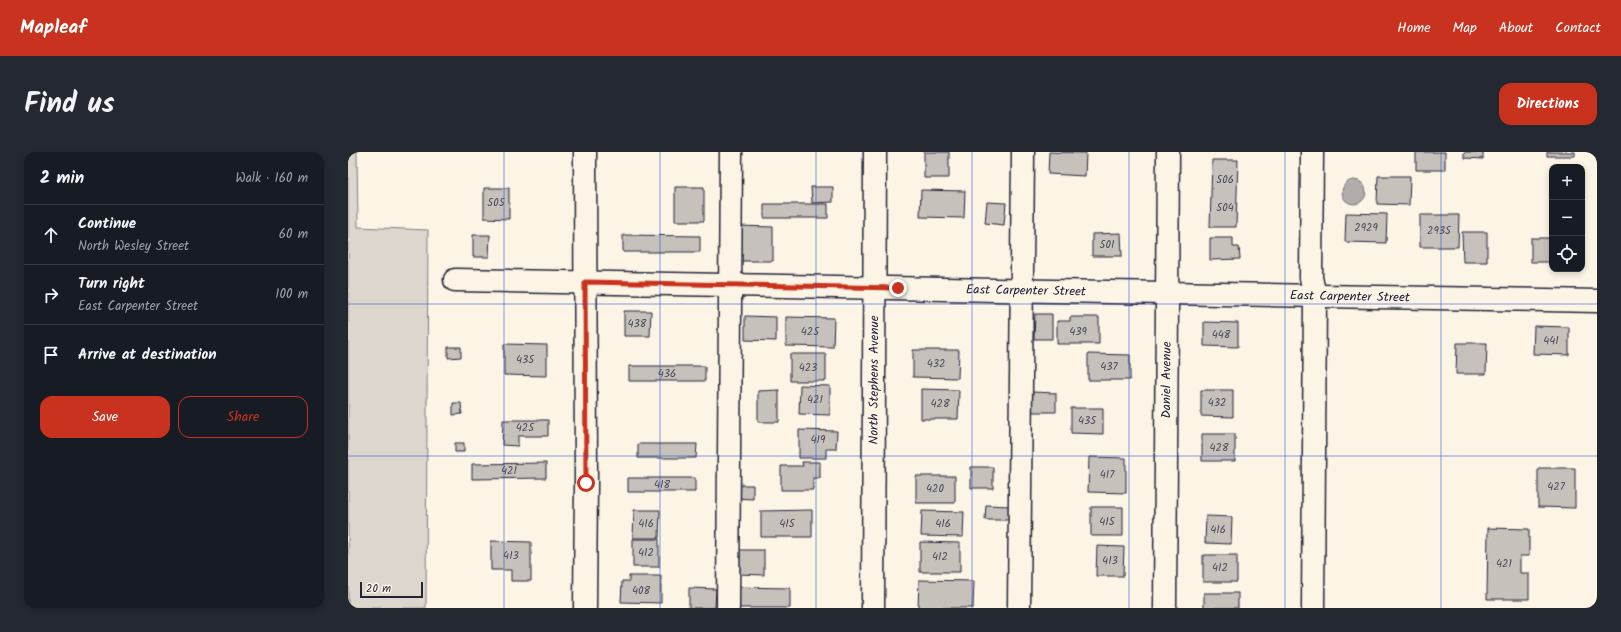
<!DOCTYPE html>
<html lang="en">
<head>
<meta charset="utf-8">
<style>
	body { margin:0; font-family:Kalam,sans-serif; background:#242831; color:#f1f3f6 }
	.controls { position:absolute; right:12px; top:12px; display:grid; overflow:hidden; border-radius:8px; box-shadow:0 2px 6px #0003 }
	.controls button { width:36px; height:36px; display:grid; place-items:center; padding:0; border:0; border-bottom:1px solid #363941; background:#171b24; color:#f1f3f6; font:20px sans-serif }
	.scale { position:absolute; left:12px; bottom:10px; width:63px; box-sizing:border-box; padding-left:4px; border:2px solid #22223b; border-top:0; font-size:11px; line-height:14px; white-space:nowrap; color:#22223b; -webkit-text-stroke:3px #fcf5e5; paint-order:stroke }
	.stop { position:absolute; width:12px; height:12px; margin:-9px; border:3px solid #c8321e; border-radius:50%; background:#fff }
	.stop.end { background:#c8321e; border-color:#fff; box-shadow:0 1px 4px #0008 }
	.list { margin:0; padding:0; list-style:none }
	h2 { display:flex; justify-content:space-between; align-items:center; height:52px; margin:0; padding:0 16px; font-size:17px }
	h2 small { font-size:13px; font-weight:400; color:#9ea1a6 }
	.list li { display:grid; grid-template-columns:26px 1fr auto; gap:12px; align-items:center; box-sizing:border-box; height:60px; padding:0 16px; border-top:1px solid #363941 }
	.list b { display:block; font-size:15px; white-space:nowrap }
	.list p { margin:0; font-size:13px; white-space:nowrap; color:#9ea1a6 }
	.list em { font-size:13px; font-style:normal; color:#9ea1a6 }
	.actions { display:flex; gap:8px; padding:12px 16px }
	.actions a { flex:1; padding:9px 0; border:1px solid #c8321e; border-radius:12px; text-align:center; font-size:14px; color:#c8321e }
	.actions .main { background:#c8321e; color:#fff }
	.icon { flex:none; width:22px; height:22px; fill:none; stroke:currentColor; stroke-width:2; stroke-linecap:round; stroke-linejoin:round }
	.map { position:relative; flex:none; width:1249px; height:456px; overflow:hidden; border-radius:12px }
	header { display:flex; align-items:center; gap:24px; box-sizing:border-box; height:56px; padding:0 20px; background:#c8321e; color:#fff }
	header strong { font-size:19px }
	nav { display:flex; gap:22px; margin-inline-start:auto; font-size:14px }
	.intro { display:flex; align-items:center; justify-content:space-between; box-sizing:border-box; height:96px; padding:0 24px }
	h1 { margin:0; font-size:28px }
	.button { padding:10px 18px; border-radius:12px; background:#c8321e; color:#fff; font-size:14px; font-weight:700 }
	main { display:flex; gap:24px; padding:0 24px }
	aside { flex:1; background:#171b24; border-radius:12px; box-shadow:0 2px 6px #0003 }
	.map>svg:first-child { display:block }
</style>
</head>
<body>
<header>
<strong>Mapleaf</strong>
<nav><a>Home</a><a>Map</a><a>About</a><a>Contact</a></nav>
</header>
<div class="intro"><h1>Find us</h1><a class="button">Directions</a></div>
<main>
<aside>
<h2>2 min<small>Walk · 160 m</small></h2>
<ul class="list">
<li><svg class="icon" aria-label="ahead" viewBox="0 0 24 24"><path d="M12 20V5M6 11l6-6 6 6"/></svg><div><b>Continue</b><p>North Wesley Street</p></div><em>60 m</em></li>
<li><svg class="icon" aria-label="right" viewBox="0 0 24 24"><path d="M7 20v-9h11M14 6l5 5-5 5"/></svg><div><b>Turn right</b><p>East Carpenter Street</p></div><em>100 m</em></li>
<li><svg class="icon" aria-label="arrive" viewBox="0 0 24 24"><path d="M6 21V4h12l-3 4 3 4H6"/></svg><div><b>Arrive at destination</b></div></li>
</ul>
<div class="actions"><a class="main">Save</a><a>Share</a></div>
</aside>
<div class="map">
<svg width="1249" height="456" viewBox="0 0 1249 456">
	<rect width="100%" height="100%" fill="#fcf5e5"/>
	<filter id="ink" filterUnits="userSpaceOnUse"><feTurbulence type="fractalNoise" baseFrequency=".025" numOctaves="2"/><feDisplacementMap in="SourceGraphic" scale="8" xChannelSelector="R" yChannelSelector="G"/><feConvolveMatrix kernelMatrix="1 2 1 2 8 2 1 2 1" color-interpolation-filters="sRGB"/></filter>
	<g filter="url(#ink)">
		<path fill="#dcd6cc" stroke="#7f7c84" d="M0,0H9L10,75L80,78L78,456H0Z"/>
		<path fill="#b2adab" stroke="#78757e" d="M994 40a12 12 0 1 1 24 0a12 12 0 1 1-24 0Z"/>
		<path fill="#c6c1bb" stroke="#22223b" d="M576,0H601V26H576Z
			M701,0L738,1L737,24L700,22Z
			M1068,0H1097V18H1068Z
			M1116,0H1135V7L1116,6Z
			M1199,0H1227V4H1199Z
			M864,8H890L888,75H862Z
			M1030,24H1062L1061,53L1029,52Z
			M327,35H356V69H327Z
			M463,35H485V50L464,51Z
			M136,36H161V67L136,66Z
			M573,38L617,39L616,66L572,65Z
			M639,50L658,51L656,73L637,71Z
			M416,52H480V66H416Z
			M998,61L1039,62L1038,91L997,90Z
			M1072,63H1111L1110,95H1072Z
			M389,74L425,75V109H389Z
			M1114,80H1139V110H1115Z
			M773,81L774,104H744V82Z
			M125,83H142L141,105H125Z
			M275,83L352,84V100H275Z
			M862,86H885V95H891L892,107L862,108Z
			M1183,86H1204V110H1183Z
			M276,159H303L302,184H276Z
			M687,162H704V187H686Z
			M397,164L428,165V189L397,188Z
			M438,165L486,166L485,195L438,194Z
			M722,165H751V192H709V169H722Z
			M856,170L890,171V195L856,194Z
			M1186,174L1221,175V203L1185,202Z
			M1109,191H1139L1138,222H1108Z
			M156,192L199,193V224L156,223Z
			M100,195H113V205L100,206Z
			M565,198H611L610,226L565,225Z
			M442,202H478V229H442Z
			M740,202L782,203V228H740Z
			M281,214H357V229H281Z
			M452,233L482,234V263L451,262Z
			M573,237L611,238L610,267H573Z
			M431,238V270H410V239Z
			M853,238H885V265L853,264Z
			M684,240L708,241V260H684Z
			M105,251H113L114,262L105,263Z
			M723,256H755V282L723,281Z
			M155,268H200V284H170V294L154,293Z
			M451,278L489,279L488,297H478V306H451Z
			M854,282H887V309H854Z
			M107,291H116V300H107Z
			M290,292H349L348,306H290Z
			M741,305L778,306V341L740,340Z
			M454,310H472V326H465V338H433V314H455Z
			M198,311V326L124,327V312Z
			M623,315H645V336H623Z
			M1190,316H1227V356L1190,355Z
			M568,324H607V351H568Z
			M280,326H347V340H280Z
			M387,333H405V347L387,346Z
			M638,353L663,354L662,368H637Z
			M743,355H775V384H743Z
			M286,358H312L311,386H285Z
			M464,358V385H413V359Z
			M574,359L616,360L615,385L573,384Z
			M858,364L884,365L883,392L857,391Z
			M1140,376L1181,377V404H1172V421H1181V447H1139Z
			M285,387H311V415H285Z
			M143,389L183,390V429H163V418H143Z
			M572,390L612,391V420H572Z
			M749,394L776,395L775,424H748Z
			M390,398H416V423L390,422Z
			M855,403H889V430H855Z
			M281,424H313V451L273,450L274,429H281Z
			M571,428L626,429L625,456H570Z
			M387,435L442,436V456H387Z
			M341,436L368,437L367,456H341Z
			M856,441H890V456H856Z"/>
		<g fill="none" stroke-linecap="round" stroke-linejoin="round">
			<g stroke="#22223b" stroke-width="25">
				<g id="minor">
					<path d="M237,0L238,331L237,456"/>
					<path d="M964,0L963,126L967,143L965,456"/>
					<path id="s1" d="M107,128L1249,149"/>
					<path d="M380,456L383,0"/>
					<path id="s2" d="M525,456L527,0"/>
					<path d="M671,456L675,0"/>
					<path id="s3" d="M817,456L820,0"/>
				</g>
			</g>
			<use href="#minor" stroke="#fcf5e5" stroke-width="22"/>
		</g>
	</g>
	<g fill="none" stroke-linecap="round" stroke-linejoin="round" filter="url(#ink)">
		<path stroke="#c8321e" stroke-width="5" d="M238,331L237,130L550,136"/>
	</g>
	<path fill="none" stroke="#1d4ed8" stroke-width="1" stroke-opacity="0.55" d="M156,0V456M312,0V456M468,0V456M624,0V456M781,0V456M937,0V456M1093,0V456M0,152H1249M0,304H1249"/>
	<g text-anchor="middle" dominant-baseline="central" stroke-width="3" stroke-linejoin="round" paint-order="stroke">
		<g font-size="11" fill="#4b4a5b">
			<text x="877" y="28">506</text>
			<text x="148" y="51">505</text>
			<text x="877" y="56">504</text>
			<text x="1018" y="76">2929</text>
			<text x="1091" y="79">2935</text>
			<text x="759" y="93">501</text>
			<text x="289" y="172">438</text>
			<text x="462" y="180">425</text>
			<text x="730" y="180">439</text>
			<text x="873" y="183">448</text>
			<text x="1203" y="189">441</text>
			<text x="177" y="208">435</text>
			<text x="588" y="212">432</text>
			<text x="761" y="215">437</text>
			<text x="460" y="216">423</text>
			<text x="319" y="222">436</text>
			<text x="467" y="248">421</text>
			<text x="869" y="251">432</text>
			<text x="592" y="252">428</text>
			<text x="739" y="269">435</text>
			<text x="177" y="276">425</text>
			<text x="470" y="288">419</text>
			<text x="871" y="296">428</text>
			<text x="161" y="319">421</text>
			<text x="759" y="323">417</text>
			<text x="314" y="333">418</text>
			<text x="1208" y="335">427</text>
			<text x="587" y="337">420</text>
			<text x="759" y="370">415</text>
			<text x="298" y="372">416</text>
			<text x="439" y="372">415</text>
			<text x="595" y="372">416</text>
			<text x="870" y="378">416</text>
			<text x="298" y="401">412</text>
			<text x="163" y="404">413</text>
			<text x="592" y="405">412</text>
			<text x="762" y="409">413</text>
			<text x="1156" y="412">421</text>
			<text x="872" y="416">412</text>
			<text x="293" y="439">408</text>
		</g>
		<g font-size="13" fill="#22223b" stroke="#fcf5e5">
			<text stroke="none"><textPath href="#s1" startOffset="571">East Carpenter Street</textPath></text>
			<text stroke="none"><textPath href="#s1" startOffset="895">East Carpenter Street</textPath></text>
			<text stroke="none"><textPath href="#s2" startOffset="228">North Stephens Avenue</textPath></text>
			<text stroke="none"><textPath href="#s3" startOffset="228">Daniel Avenue</textPath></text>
		</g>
	</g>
</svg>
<div class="controls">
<button>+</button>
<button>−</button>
<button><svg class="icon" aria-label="locate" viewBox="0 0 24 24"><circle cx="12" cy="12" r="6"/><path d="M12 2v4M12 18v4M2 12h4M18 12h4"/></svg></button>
</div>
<div class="scale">20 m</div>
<div class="stop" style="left:238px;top:331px"></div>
<div class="stop end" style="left:550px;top:136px"></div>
</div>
</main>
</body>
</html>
